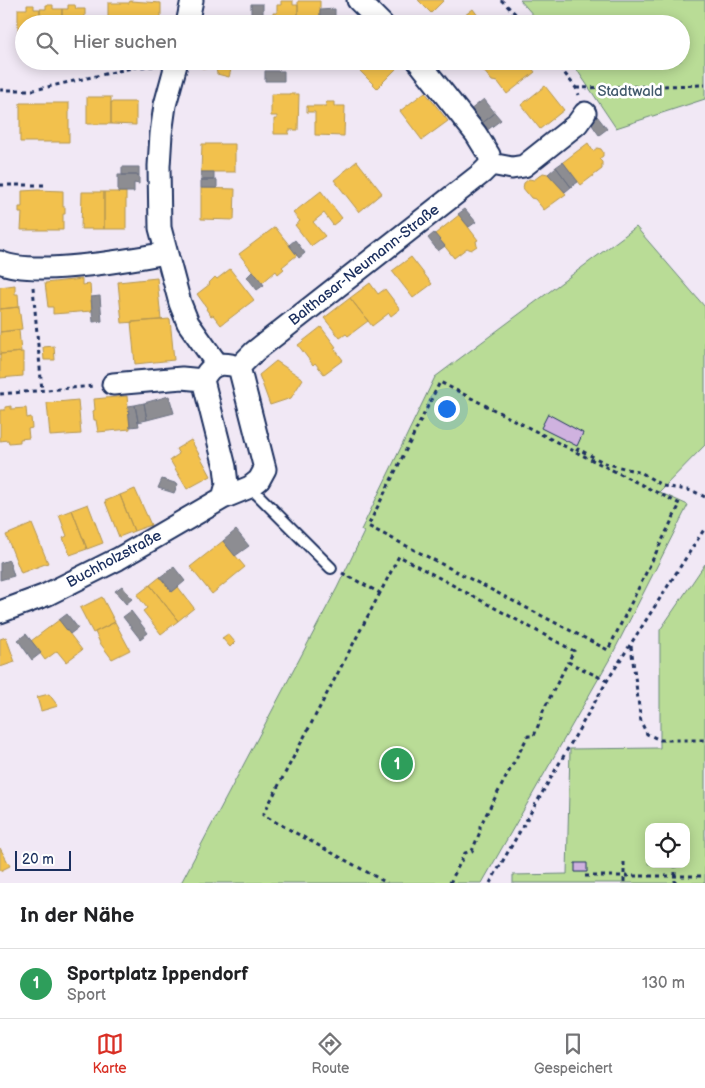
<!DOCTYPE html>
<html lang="de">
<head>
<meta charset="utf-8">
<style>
	body { margin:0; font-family:"Balsamiq Sans",sans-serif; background:#f2f2f2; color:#202124 }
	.controls { position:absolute; right:15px; bottom:15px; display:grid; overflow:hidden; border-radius:10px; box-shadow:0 2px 12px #0003 }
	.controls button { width:45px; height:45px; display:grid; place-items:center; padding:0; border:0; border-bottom:1px solid #e0e0e0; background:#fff; color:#202124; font:25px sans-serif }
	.scale { position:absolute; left:15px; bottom:12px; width:56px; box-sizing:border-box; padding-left:5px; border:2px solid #1b2f5e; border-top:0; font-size:14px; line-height:18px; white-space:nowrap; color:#1b2f5e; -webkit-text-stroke:4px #fff; paint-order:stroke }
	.you { position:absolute; left:446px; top:408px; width:18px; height:18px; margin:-12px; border:4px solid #fff; border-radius:50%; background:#1a73e8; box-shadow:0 0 0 8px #1a73e833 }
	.badge { display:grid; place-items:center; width:32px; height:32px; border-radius:50%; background:#d93025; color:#fff; font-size:16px; font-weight:700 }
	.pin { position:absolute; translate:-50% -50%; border:2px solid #fff; box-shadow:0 1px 5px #0006 }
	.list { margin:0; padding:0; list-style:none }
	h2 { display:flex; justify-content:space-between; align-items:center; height:65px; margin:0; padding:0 20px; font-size:21px }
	h2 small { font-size:16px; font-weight:400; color:#757577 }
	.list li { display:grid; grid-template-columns:32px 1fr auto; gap:15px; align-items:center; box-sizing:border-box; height:70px; padding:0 20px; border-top:1px solid #e0e0e0 }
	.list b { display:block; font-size:19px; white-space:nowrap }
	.list p { margin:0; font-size:16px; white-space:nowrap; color:#757577 }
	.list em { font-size:16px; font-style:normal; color:#757577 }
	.icon { flex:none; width:28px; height:28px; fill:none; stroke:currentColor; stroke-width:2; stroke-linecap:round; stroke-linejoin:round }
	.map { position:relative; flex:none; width:705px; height:883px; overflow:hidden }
	.search { position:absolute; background:#fff; box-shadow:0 2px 12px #0003; left:15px; right:15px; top:15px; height:55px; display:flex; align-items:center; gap:12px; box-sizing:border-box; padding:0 18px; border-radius:28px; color:#757577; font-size:19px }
	.sheet { height:135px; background:#fff }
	nav { display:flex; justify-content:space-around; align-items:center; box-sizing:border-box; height:70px; border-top:1px solid #e0e0e0; background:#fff; font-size:14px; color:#757577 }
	nav a { display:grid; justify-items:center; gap:2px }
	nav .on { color:#d93025 }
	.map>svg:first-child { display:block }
</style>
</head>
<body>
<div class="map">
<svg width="705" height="883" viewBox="0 0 705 883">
	<rect width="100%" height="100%" fill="#f1e8f5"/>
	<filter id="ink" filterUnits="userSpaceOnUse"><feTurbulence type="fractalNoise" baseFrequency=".02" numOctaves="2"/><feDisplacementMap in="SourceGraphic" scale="10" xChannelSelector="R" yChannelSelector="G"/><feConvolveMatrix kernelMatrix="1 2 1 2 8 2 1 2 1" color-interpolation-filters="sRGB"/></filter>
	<g filter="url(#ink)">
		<path fill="#b9dc96" stroke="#6a867a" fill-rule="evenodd" d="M520,0H705V99L616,128L571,61H681V24H541Z
			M636,227L705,307V445L659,492L688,505L612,655L482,883H181L337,588L364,532L361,530L435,377Z
			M705,564V883H513V875L567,874L570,749L660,748V630ZM649,827H686V864H649Z"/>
		<path fill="#f2c14e" stroke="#b29553" d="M418,0H444L431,13Z
			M130,1L161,3V24H108V3H129Z
			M281,1H293V5H298V24H273V13H277V5H281Z
			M298,1H320V24H298Z
			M27,5H34V9H40V24H24V44H18V9H27Z
			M46,5H53V9H62V24H40V9H46Z
			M68,5H75L76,9H85V24H62V9H68Z
			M473,9L484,24H464L460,19Z
			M198,61H230L229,65L232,66L229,77L217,74L216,68L209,66L206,69L196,66Z
			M360,61H392L398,67L377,88L355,66Z
			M495,61H526L535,72L507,94L498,82L492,81L483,70Z
			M545,86L564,110L540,129L521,105Z
			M425,92L448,121L422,140L400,111Z
			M271,94H299L298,130H289V134H274V119H277V116H271Z
			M87,97H111V124H87Z
			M111,102H136V125L111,124Z
			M326,102H334V106H345L344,136L315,135V112H307V106H326Z
			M20,103H69V142H20Z
			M588,143L593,151L597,148L601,149L603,152V156L599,159L602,162V169L581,185L563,162Z
			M202,144H235V172H201Z
			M357,161L382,193L359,212L334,180Z
			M543,173L548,174L566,194L544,210L535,199L531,198L523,188L524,183L529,179L534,180Z
			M201,188L235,189L234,220L201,219Z
			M38,190L63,191V207H65V214H63V230H21L22,213H19V207H22V191Z
			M321,191L342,218L333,225L324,213L313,222L325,236L311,246L295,225L300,221L293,213Z
			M82,192H104V229H81Z
			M104,192H126V229H104Z
			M459,215L478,240L476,241L477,246L471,250L467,248L454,258L435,234Z
			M275,227L297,255L282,267L284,269L278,274L276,271L262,283L239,254Z
			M411,257L432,284L413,298L392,271Z
			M230,269L254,300L221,325L213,315L211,316L206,309L207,308L197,294L210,284L209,283L215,277L217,279Z
			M157,278L161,320L122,323L118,282Z
			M82,279V285L90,284L92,311L53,314V307H48L45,283Z
			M370,283L378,294L385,289L400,309L391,316L389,313L372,326L350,298Z
			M15,285V294H18L19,307L0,309V287Z
			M350,298L368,321L348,336L346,334L340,338L324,318Z
			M19,307L22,329L0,332V309Z
			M170,319L174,360L135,364L131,322Z
			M321,327L336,347L334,348L343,360L324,374L315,363L313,365L298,345Z
			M19,330L21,352L0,354V332Z
			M54,346L55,360H44L43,347Z
			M23,352V376L0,378V354Z
			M276,361L303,379L291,398L270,405L259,375Z
			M127,396L130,429L98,432L96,420H94L93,411L95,410L94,399Z
			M78,400L81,434L50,436L47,403Z
			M11,406V409L26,408L27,418L31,417L32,428L28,429L29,438L20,439V442L9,443L8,440L0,441V410H5V407Z
			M191,440L211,476L187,489L170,460L179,454L176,449Z
			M135,489L151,525L134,531L120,495Z
			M120,495L134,531L119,537L105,501Z
			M88,504L103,543L87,549L72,510Z
			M72,510L87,549L70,555L63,538L67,536L59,515Z
			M32,524L48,563L21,573L6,535Z
			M223,541L245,567L212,594L190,567Z
			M160,577L172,592L178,587L194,608L178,621L150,585Z
			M150,585L178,621L161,634L143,611L147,608L137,595Z
			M102,597L115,622L93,633L80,608Z
			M59,620L82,650L66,662L57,651L45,660L31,641Z
			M115,622L130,650L112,659L100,643L95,632Z
			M228,634L235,642L230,647L222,638Z
			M6,637L15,662L0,667V639Z
			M49,694L58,706L41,711L37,697Z
			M0,848L10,866L0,871Z"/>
		<path fill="#8d8d92" stroke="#6b7182" d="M251,4H263V23H251Z
			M335,9V24H320V10Z
			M340,61H360L350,71Z
			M265,71H284V81H265Z
			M484,99L495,113L480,125L469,111Z
			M495,113L501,120L486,131L481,124Z
			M597,116L607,129L599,135L590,122Z
			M563,162L578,182L571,187L556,167Z
			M122,167H139V175H122Z
			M556,167L571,187L565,192L548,174Z
			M201,172H214V180H201Z
			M118,175H139V184L134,183V192H118Z
			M201,180H217V188H201Z
			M465,209L476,222L469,227L458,214Z
			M434,233L445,246L438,251L428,238Z
			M295,240L305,253L299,258L289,245Z
			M253,271L264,285L257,290L247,277Z
			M100,296L102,321L93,322L91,297Z
			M169,396L174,413L147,420L144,403Z
			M144,403L147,420L138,422L135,405Z
			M135,405L139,426L130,427L128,406Z
			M162,479L178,484L174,493L158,488Z
			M236,530L249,546L235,556L223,541Z
			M9,560L14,576L0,580V563Z
			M174,567L185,581L172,592L160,577Z
			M122,586L132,599L126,604L115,591Z
			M131,611L148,633L140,639L123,617Z
			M67,614L78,628L70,634L59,620Z
			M26,634L41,653L32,660L18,640Z"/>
		<path fill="#cfb2df" stroke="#1b2f5e" d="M548,414L583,433L577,446L541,428Z
			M575,863H587V872H575Z"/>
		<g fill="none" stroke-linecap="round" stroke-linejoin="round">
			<g stroke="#1b2f5e" stroke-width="14">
				<path id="service" d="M250,487L331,568"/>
			</g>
			<g stroke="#1b2f5e" stroke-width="25">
				<path id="minor" d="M358,0L382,24
					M187,24L192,0
					M177,61L165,105L161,134L159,166L160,228L180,303L188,323L217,364
					M491,164L512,168L524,166L577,124L585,113
					M0,262C32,277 129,260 166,253
					M239,367L254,352L482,173L491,164L489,155L476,134L418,61
					M113,384L182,378L203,380
					M223,498L227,484L225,467L203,380C209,367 217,362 231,365
					M0,612L46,595L118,559L223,498L250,487L259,480L265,469L239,367"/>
			</g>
			<path stroke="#1b2f5e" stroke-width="3" stroke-dasharray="4 4" stroke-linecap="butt" d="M501,0L526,24
				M555,61L576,88L579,95
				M576,88L705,85
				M0,90H34L136,67L157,66
				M0,185H44
				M33,287L42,391
				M0,394L94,386
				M576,452L680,504L608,650L368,526L440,382L576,452L578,449L605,463L642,473L663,486L693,491L705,497
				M342,573L380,593L399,556L574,651L568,662L607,681
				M380,593L263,815L387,883
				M631,646L641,722L647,734L660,740H705
				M624,862V883
				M675,864V883
				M585,876H705
				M450,883L465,853L472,851L480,832V826L528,736H534L542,716L543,711L568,662
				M490,883L607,681L705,528"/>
			<use href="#service" stroke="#fff" stroke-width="10"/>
			<use href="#minor" stroke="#fff" stroke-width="21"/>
		</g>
	</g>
	<g text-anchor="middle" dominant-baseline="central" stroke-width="5" stroke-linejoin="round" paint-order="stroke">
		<g font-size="15" fill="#425a6c" stroke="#fff">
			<text x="630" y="91">Stadtwald</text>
		</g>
		<g font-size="15" fill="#1b2f5e" stroke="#fff">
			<text transform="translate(364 265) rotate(-38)">Balthasar-Neumann-Straße</text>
			<text transform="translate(114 559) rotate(-28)">Buchholzstraße</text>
		</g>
	</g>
</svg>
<div class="controls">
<button><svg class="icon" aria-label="locate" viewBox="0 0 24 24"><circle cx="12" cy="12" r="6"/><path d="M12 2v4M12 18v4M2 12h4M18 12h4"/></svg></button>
</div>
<div class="scale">20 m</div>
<div class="you"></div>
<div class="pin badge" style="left:397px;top:764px;background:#2e9e5b">1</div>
<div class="search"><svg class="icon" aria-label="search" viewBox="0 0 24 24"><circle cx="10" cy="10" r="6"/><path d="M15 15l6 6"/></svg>Hier suchen</div>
</div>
<section class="sheet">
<h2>In der Nähe<small></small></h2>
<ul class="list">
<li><span class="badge" style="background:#2e9e5b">1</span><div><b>Sportplatz Ippendorf</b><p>Sport</p></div><em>130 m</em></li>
</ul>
</section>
<nav>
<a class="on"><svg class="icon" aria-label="map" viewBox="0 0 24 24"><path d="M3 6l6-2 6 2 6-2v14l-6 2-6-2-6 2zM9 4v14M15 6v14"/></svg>Karte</a>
<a><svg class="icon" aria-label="directions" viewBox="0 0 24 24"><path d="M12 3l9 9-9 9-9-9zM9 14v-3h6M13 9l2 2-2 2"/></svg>Route</a>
<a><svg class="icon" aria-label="saved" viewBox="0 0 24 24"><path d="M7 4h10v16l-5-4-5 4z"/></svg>Gespeichert</a>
</nav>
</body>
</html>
